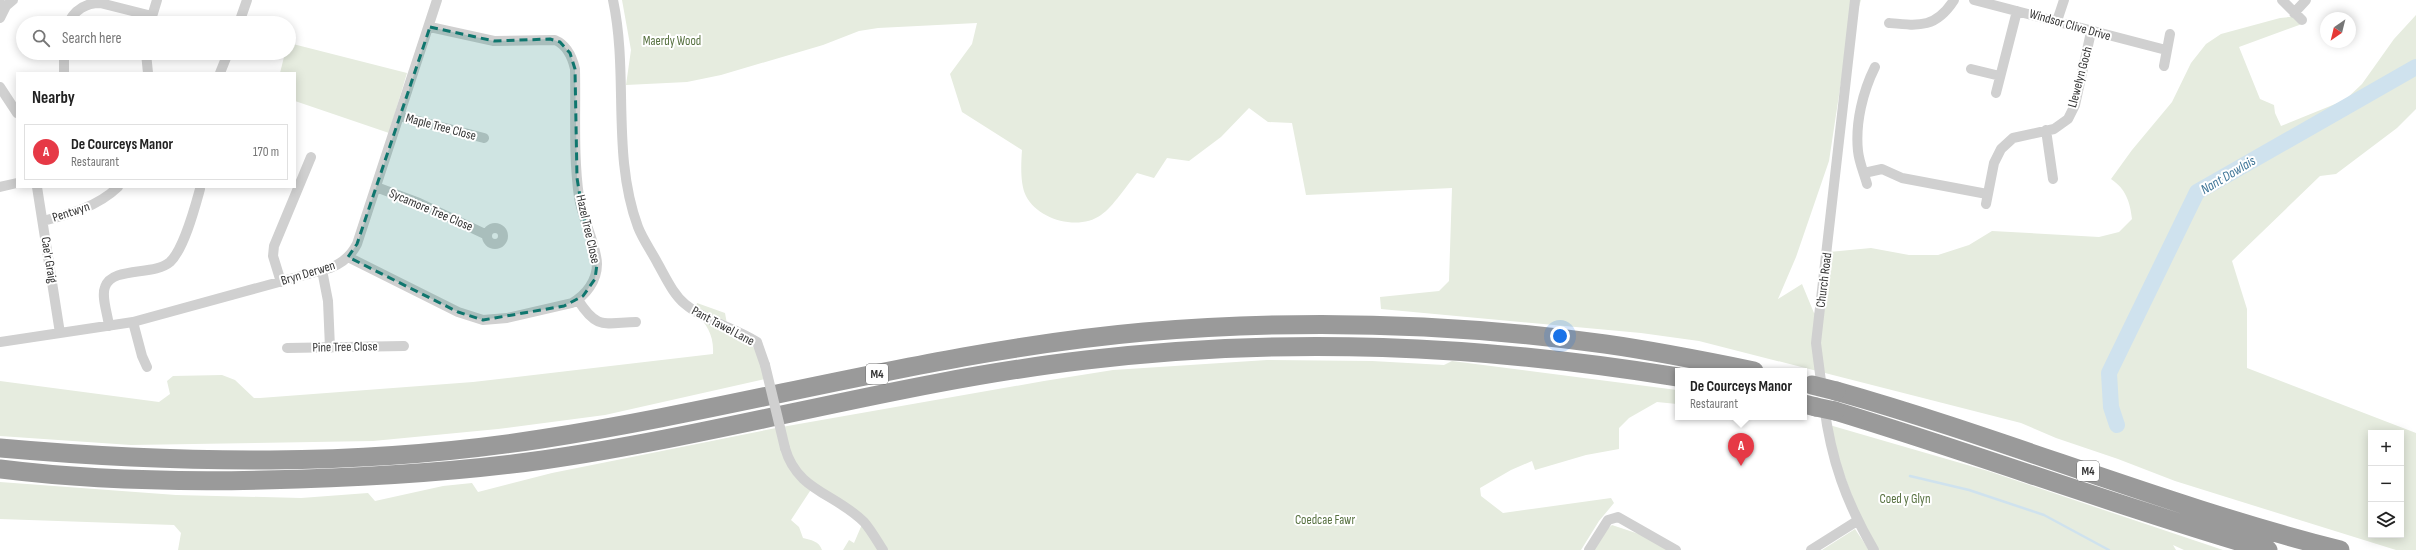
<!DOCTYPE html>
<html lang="en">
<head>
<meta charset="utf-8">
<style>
	body { margin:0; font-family:"Sofia Sans Condensed",sans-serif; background:#f2f2f2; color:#222 }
	.controls { position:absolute; right:12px; bottom:12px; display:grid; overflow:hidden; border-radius:0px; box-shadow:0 2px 10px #0003 }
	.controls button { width:36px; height:36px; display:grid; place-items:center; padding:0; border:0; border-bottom:1px solid #e0e0e0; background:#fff; color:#222; font:20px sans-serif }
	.compass { position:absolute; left:2320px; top:12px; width:36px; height:36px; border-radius:50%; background:#fff; box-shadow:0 2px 10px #0003; rotate:215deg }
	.you { position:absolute; left:1560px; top:336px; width:14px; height:14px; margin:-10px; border:3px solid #fff; border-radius:50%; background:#1a73e8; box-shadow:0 0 0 6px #1a73e833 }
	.badge { display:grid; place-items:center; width:26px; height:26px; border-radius:50%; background:#e63946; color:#fff; font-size:13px; font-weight:700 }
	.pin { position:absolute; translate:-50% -33px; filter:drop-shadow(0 1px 2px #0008) }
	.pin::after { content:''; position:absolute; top:21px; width:14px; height:12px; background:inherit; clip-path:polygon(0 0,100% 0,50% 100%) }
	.popup { position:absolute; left:1675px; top:368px; width:132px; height:52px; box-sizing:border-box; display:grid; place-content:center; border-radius:0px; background:#fff; filter:drop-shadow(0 1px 3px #0005); font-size:13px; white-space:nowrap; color:#767676 }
	.popup b { font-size:15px; color:#222 }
	.popup::after { content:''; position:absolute; left:50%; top:100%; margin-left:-8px; border:8px solid transparent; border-top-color:#fff }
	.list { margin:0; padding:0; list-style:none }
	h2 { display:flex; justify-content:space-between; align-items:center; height:52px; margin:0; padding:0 16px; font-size:17px }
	h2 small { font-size:13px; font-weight:400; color:#767676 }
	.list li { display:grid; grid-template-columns:26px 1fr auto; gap:12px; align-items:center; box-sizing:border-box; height:56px; margin:0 8px 8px; padding:0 8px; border:1px solid #e0e0e0; border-radius:0px }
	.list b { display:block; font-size:15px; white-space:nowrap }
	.list p { margin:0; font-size:13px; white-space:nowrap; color:#767676 }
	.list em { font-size:13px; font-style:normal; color:#767676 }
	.icon { flex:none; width:22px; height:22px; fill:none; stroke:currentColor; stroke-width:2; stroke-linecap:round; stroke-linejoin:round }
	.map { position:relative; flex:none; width:2416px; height:550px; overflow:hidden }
	.search { position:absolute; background:#fff; box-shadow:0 2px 10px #0003; left:16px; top:16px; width:280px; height:44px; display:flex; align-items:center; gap:10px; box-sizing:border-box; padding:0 14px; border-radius:22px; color:#767676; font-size:15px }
	.panel { position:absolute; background:#fff; box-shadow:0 2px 10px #0003; left:16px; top:72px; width:280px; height:116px; border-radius:0px }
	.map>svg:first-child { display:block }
</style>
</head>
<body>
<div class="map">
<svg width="2416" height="550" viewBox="0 0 2416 550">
	<rect width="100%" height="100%" fill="#fff"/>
	<path fill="#e6ecdf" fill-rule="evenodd" d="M622,0H1861L1846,49L1829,161L1796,257L1778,299L1802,284L1814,313L1824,308L1829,252L1871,248L1909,255H1938L1969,245L1992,231L2099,237L2119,232L2132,219C2130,202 2126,189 2111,179L2132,150L2172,102L2191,63L2206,44L2221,34L2280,18L2299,16L2302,24L2239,47L2260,99L2274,105L2275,113L2281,126L2345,100L2362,84L2394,39L2416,15V109L2397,128L2336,174L2320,176L2232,261L2247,309V368L2416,433V550H2396L2175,481L2118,459L2056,438L2021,423L1699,341L1641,333L1381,309L1380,297L1439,291L1449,281L1452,188L1306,195L1292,123L1268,122L1249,108L1221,137L1189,161L1167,158L1154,178L1137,173C1127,185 1113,207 1101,215C1079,231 1038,220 1026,196C1020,184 1021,164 1022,150L962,112L950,74L972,44L977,23L878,28L859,31L823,45L721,75L687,82L626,85L631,50ZM2371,433H2401V535H2371Z
		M289,43L407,73L389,133L295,101V73H280L285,53H289Z
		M697,303L725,313L727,324L762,355L765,379L605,415L498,429L373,441L131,445L0,436V381L159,402L170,394L167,381L173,376L222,375L235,380L254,398H260L473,382L713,354C714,335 707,325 695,312Z
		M1267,360L1372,361L1444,365L1452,361L1677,390V404L1657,402L1629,418L1619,428V449L1586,455L1535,470L1532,461L1511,470L1480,488L1481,496L1503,513L1611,498L1614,503L1599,521L1581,550H843L849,540L854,543L863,522L812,488L791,520L799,527L803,538C811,540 819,541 822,550H178L181,533L174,525L0,519V482L176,495L301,498L368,493L375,501L443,486L472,483L478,492L552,473L776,428L1044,381L1113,370Z
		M1826,424L1988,471L2223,550H2184L2173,545L2176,550H1877L1863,527Z
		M1612,525L1642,535L1676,550H1594L1606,530Z
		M1855,529L1869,550H1822Z"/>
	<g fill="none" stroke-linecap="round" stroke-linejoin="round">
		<path stroke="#cfe2ee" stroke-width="2.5" d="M1910,476L1969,490L2044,515L2109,550"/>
		<path stroke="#cfe2ee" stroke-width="16" d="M2117,425L2111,407L2109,373L2197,192L2416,67"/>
		<path stroke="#d0d0d0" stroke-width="10" d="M613,0C629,75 611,154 638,227C643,240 652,252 658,264C666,278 673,294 685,304C706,322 734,327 757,342L765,365
			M1974,0L2166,50
			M2282,0L2302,20
			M0,4L6,6L13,0
			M2294,13L2306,0
			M0,18L6,6
			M2057,21L2064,0
			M68,23C75,10 86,3 100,3L152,16
			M150,23L157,0
			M239,23L247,0
			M1889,23C1920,26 1936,28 1954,0
			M64,53V73
			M146,53L148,73
			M2164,66L2170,34
			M1971,69L2000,76
			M220,73L228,53
			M0,87L17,113
			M1996,93L2017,11
			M399,116L484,138
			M2046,130L2053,179
			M1864,173L1882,169L1902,178L1987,194
			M1867,184C1864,173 1859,162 1858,151C1855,123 1863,91 1875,67
			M0,187L17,183
			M37,187L60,333
			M376,187L419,203L487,235
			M1986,204L1994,163L2001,149L2013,138L2054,129L2068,119L2075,105L2091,32
			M43,221C70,214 97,207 118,187
			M487 236a8 8 0 1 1 16 0a8 8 0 1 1-16 0Z
			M348,257L458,312L483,320L507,318L572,303C586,295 597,281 597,264C597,246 582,218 579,197C573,154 576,111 575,69C572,56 567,45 555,40L494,41L430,27
			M322,270L328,301L330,348
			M281,282L273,256L274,246L311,157
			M578,300C597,330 604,323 636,322
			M133,322L142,356L147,367
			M109,326C108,315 101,297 105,287C112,266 154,276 170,262C184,249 195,207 200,189
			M0,342L133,322L330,268C343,263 351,256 357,244L437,0
			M287,348L404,346
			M1822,389L1816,343L1855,0
			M1824,405C1831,460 1846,502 1874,550
			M785,448C797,491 835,493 864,522C871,530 877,541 883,550
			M1589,550L1608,520L1618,517L1676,550
			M1811,550L1857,521"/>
		<path stroke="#9a9a9a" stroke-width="19" d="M1836,391C2006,439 2169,507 2340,550
			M1804,404L1816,407
			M1835,411C1980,455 2122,508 2268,550
			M0,448C180,464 361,467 541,439C742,408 941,350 1144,332C1297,319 1453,323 1605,344C1655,351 1705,361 1754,371
			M0,469C87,480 176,482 263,480C356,478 450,473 543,460C725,434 903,381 1086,360C1287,336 1479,345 1678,377"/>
		<path stroke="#d0d0d0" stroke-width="10" d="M765,365L785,448"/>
		<path stroke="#9a9a9a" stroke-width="19" d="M1812,385L1836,391
			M1816,407L1835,411"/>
	</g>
	<path fill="#0f766e" fill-opacity="0.2" stroke="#0f766e" stroke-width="3" stroke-dasharray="8 5" stroke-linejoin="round" d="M430,27L494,41L550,39L560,42L570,53L575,69L577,178L583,215L597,264L595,279L583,296L564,306L483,320L458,312L348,257L357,244Z"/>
	<g text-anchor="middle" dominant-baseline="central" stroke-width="4" stroke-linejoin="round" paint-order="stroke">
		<g fill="#fff" stroke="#707070" stroke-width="1">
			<rect x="866" y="364" width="22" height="20" rx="3"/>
			<rect x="2077" y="461" width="22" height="20" rx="3"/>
		</g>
		<g font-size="12" font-weight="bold" fill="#333">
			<text x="877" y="374">M4</text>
			<text x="2088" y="471">M4</text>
		</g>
		<g font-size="13" fill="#333" stroke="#fff">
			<text transform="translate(2070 25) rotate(16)">Windsor Clive Drive</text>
			<text transform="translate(2080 77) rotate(-75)">Llewelyn Goch</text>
			<text transform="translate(441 127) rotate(15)">Maple Tree Close</text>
			<text transform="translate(431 210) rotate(23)">Sycamore Tree Close</text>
			<text transform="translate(71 212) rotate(-18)">Pentwyn</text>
			<text transform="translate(588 229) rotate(77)">Hazel Tree Close</text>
			<text transform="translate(49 260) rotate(81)">Cae'r Graig</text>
			<text transform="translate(308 273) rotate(-17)">Bryn Derwen</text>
			<text transform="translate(1824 280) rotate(-83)">Church Road</text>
			<text transform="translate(723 326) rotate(28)">Pant Tawel Lane</text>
			<text transform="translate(345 347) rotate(-1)">Pine Tree Close</text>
		</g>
		<g font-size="13" fill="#56703f" stroke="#fff">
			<text x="672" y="41">Maerdy Wood</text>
			<text x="1905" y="499">Coed y Glyn</text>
			<text x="1325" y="520">Coedcae Fawr</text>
		</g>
		<g font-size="14" font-style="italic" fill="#3f7597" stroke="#fff">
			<text transform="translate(2228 175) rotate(-31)">Nant Dowlais</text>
		</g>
	</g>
</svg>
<div class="controls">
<button>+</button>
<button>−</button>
<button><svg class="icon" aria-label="layers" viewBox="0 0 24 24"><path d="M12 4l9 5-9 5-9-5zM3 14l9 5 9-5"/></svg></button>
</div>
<svg class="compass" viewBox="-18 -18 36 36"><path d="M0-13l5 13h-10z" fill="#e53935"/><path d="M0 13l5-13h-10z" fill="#767676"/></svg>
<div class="you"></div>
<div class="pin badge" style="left:1741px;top:466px">A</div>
<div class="popup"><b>De Courceys Manor</b>Restaurant</div>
<div class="search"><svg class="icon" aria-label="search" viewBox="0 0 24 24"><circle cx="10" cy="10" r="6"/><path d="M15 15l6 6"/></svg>Search here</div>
<section class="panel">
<h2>Nearby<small></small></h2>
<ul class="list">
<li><span class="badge">A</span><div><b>De Courceys Manor</b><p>Restaurant</p></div><em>170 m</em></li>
</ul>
</section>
</div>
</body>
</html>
